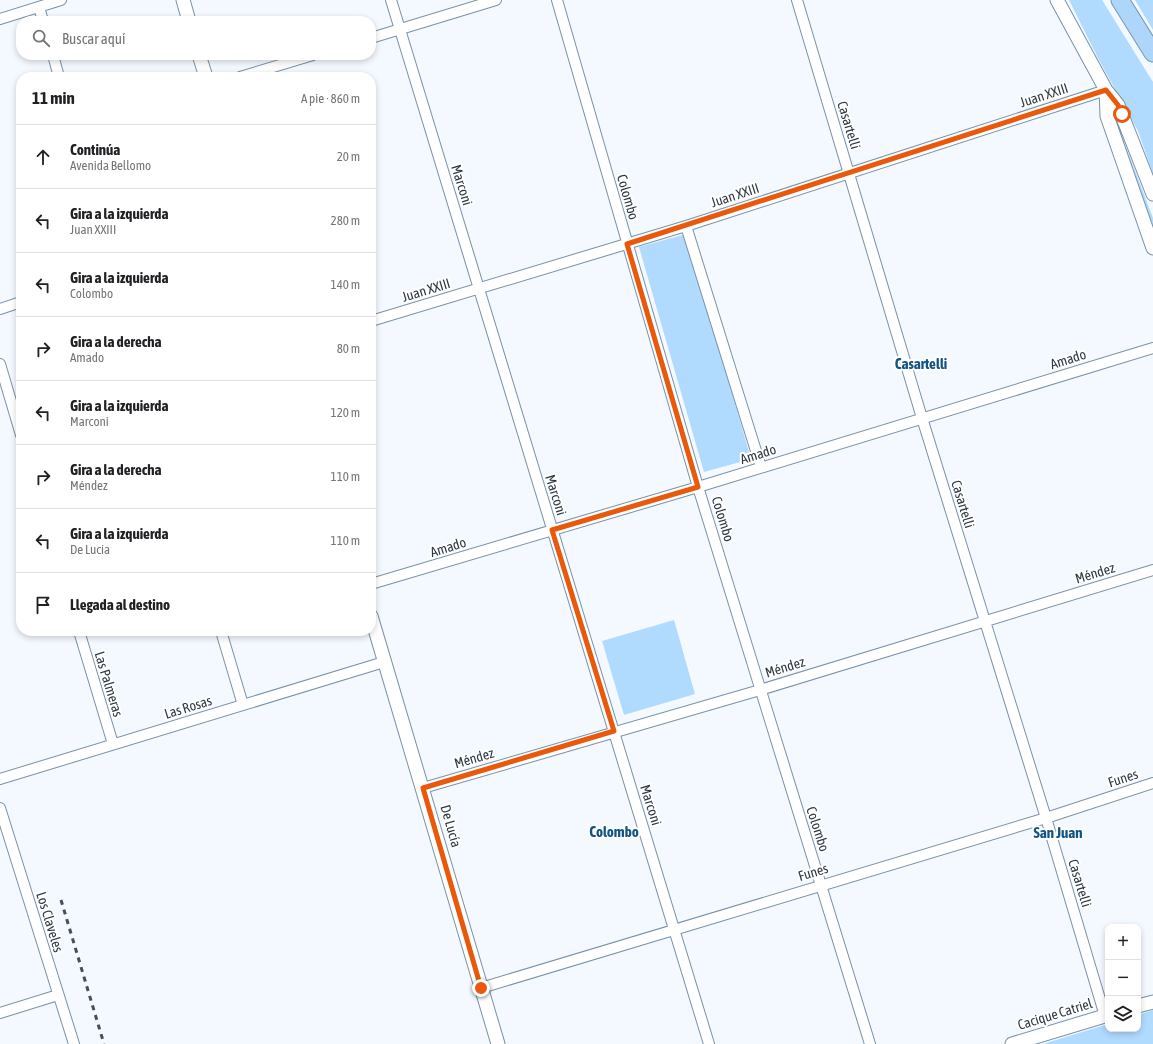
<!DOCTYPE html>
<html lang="es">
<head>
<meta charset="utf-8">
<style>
	body { margin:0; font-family:"Asap Condensed",sans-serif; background:#f6f6f6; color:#202124 }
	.controls { position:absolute; right:12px; bottom:12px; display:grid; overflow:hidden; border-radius:8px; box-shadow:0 2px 6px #0003 }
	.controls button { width:36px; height:36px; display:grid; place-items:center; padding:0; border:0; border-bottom:1px solid #e0e0e0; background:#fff; color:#202124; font:20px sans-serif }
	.stop { position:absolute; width:12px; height:12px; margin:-9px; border:3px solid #ea580c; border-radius:50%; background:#fff }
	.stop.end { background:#ea580c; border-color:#fff; box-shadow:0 1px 4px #0008 }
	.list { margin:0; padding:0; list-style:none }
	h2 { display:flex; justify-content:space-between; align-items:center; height:52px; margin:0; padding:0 16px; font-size:17px }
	h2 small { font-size:13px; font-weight:400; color:#757577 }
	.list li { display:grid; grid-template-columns:26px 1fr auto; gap:12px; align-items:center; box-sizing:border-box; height:64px; padding:0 16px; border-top:1px solid #e0e0e0 }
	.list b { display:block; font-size:15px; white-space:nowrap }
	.list p { margin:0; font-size:13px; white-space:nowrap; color:#757577 }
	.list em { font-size:13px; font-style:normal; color:#757577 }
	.icon { flex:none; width:22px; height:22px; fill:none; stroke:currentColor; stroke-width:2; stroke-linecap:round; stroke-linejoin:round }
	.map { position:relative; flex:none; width:1153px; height:1044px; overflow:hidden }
	.search { position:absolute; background:#fff; box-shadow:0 2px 6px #0003; left:16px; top:16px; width:360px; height:44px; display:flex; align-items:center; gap:10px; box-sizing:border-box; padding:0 14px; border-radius:16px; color:#757577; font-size:15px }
	.panel { position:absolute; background:#fff; box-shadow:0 2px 6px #0003; left:16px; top:72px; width:360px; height:564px; border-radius:16px }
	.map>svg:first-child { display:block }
</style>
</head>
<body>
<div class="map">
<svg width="1153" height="1044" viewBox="0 0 1153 1044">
	<rect width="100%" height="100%" fill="#f4f9ff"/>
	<path fill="#b1daff" d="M1069,0H1102L1153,82V174L1138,131L1099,60Z
		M1135,0H1153V30Z
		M1115,118L1153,218V235L1113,119Z
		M686,234L751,459L704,472L639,247Z
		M674,620L695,694L624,715L602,641Z
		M1153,1010V1044H1043L1108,1024V1029H1138V1015Z"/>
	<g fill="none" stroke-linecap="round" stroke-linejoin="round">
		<g stroke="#7792aa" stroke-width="12">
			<path id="minor" d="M391,0L709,1044
				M557,0L698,487L870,1044
				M797,0L922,418L1046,818L1105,1016
				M39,7L43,21
				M0,19L61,0
				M371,38L496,0
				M53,55L59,77
				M240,77L313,55
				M686,226L761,467
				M0,309L21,302
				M371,321L686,226L1106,90
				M0,364L21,435
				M371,584L698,487L1153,348
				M79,631L113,744
				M221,631L243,705
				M0,779L384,662
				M423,788L760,690L1153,570
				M0,808L74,1044
				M481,988L1046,818L1153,783
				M0,1013L58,995"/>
		</g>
		<g stroke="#7792aa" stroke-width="15">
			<path id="tertiary" d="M183,0L189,21
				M1057,0L1106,90L1118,105L1153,194
				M199,55L206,77
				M1106,90L1107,116L1153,248
				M371,616L498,1044
				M1138,1006L1153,1002
				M1012,1044L1108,1015"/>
		</g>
		<g stroke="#7398b8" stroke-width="19">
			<path id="trunk" d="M1120,0L1153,53"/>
		</g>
		<use href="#minor" stroke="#fff" stroke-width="10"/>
		<use href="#tertiary" stroke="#fff" stroke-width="13"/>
		<use href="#trunk" stroke="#aed6fa" stroke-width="17"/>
		<path stroke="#444f58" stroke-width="3" stroke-dasharray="5 5" stroke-linecap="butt" d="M61,900L104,1044"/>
	</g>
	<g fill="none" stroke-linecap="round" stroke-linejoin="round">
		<path stroke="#ea580c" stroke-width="5" d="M481,988L423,788L614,731L552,530L698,487L627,244L1106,90L1118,105L1122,114"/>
	</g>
	<g text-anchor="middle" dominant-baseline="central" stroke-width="4" stroke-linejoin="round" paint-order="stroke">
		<g font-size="14" fill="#2c3842" stroke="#fff">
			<text transform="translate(1044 95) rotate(-18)">Juan XXIII</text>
			<text transform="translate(849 125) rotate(73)">Casartelli</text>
			<text transform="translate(462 185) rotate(73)">Marconi</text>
			<text transform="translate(735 195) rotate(-18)">Juan XXIII</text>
			<text transform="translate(628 197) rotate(74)">Colombo</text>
			<text transform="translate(426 290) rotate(-17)">Juan XXIII</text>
			<text transform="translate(1068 359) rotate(-17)">Amado</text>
			<text transform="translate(758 454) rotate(-17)">Amado</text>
			<text transform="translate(556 495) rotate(73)">Marconi</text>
			<text transform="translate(963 504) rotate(73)">Casartelli</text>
			<text transform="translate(723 519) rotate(73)">Colombo</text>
			<text transform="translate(448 547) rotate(-17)">Amado</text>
			<text transform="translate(1095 573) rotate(-17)">Méndez</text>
			<text transform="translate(785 667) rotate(-17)">Méndez</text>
			<text transform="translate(109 684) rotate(73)">Las Palmeras</text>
			<text transform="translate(188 707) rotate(-17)">Las Rosas</text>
			<text transform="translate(474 758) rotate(-16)">Méndez</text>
			<text transform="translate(1123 778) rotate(-18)">Funes</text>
			<text transform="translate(651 805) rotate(73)">Marconi</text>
			<text transform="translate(451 826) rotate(74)">De Lucía</text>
			<text transform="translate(818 829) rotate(72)">Colombo</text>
			<text transform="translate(813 872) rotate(-17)">Funes</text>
			<text transform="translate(1080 883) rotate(73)">Casartelli</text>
			<text transform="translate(50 922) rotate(73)">Los Claveles</text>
			<text transform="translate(1055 1014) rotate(-17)">Cacique Catriel</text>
		</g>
		<g font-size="15" font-weight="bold" fill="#135484" stroke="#fff">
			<text x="921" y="363">Casartelli</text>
			<text x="614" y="831">Colombo</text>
			<text x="1058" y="832">San Juan</text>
		</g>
	</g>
</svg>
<div class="controls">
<button>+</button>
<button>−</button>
<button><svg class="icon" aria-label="layers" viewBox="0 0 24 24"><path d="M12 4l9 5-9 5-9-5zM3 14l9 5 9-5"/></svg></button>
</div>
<div class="stop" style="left:1122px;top:114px"></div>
<div class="stop end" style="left:481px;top:988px"></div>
<div class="search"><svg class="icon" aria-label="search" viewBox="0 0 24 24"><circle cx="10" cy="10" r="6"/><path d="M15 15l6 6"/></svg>Buscar aquí</div>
<section class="panel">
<h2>11 min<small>A pie · 860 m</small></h2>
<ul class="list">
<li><svg class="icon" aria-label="ahead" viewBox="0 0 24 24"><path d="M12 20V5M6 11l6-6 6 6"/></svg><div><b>Continúa</b><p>Avenida Bellomo</p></div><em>20 m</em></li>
<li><svg class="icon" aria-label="left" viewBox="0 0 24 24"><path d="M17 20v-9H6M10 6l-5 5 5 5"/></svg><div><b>Gira a la izquierda</b><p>Juan XXIII</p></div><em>280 m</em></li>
<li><svg class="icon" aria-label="left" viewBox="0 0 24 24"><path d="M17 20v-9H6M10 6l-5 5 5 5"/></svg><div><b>Gira a la izquierda</b><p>Colombo</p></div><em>140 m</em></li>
<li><svg class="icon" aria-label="right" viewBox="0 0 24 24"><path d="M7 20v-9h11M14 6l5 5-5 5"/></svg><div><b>Gira a la derecha</b><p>Amado</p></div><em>80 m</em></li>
<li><svg class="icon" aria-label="left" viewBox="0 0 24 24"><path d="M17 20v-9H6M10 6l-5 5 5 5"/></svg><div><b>Gira a la izquierda</b><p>Marconi</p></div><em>120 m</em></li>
<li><svg class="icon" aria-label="right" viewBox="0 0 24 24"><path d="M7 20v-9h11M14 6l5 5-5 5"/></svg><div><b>Gira a la derecha</b><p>Méndez</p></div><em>110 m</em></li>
<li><svg class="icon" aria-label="left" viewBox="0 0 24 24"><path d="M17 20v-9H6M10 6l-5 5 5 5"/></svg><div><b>Gira a la izquierda</b><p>De Lucía</p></div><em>110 m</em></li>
<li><svg class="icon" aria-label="arrive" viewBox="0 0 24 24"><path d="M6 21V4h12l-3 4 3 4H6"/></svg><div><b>Llegada al destino</b></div></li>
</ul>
</section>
</div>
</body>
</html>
